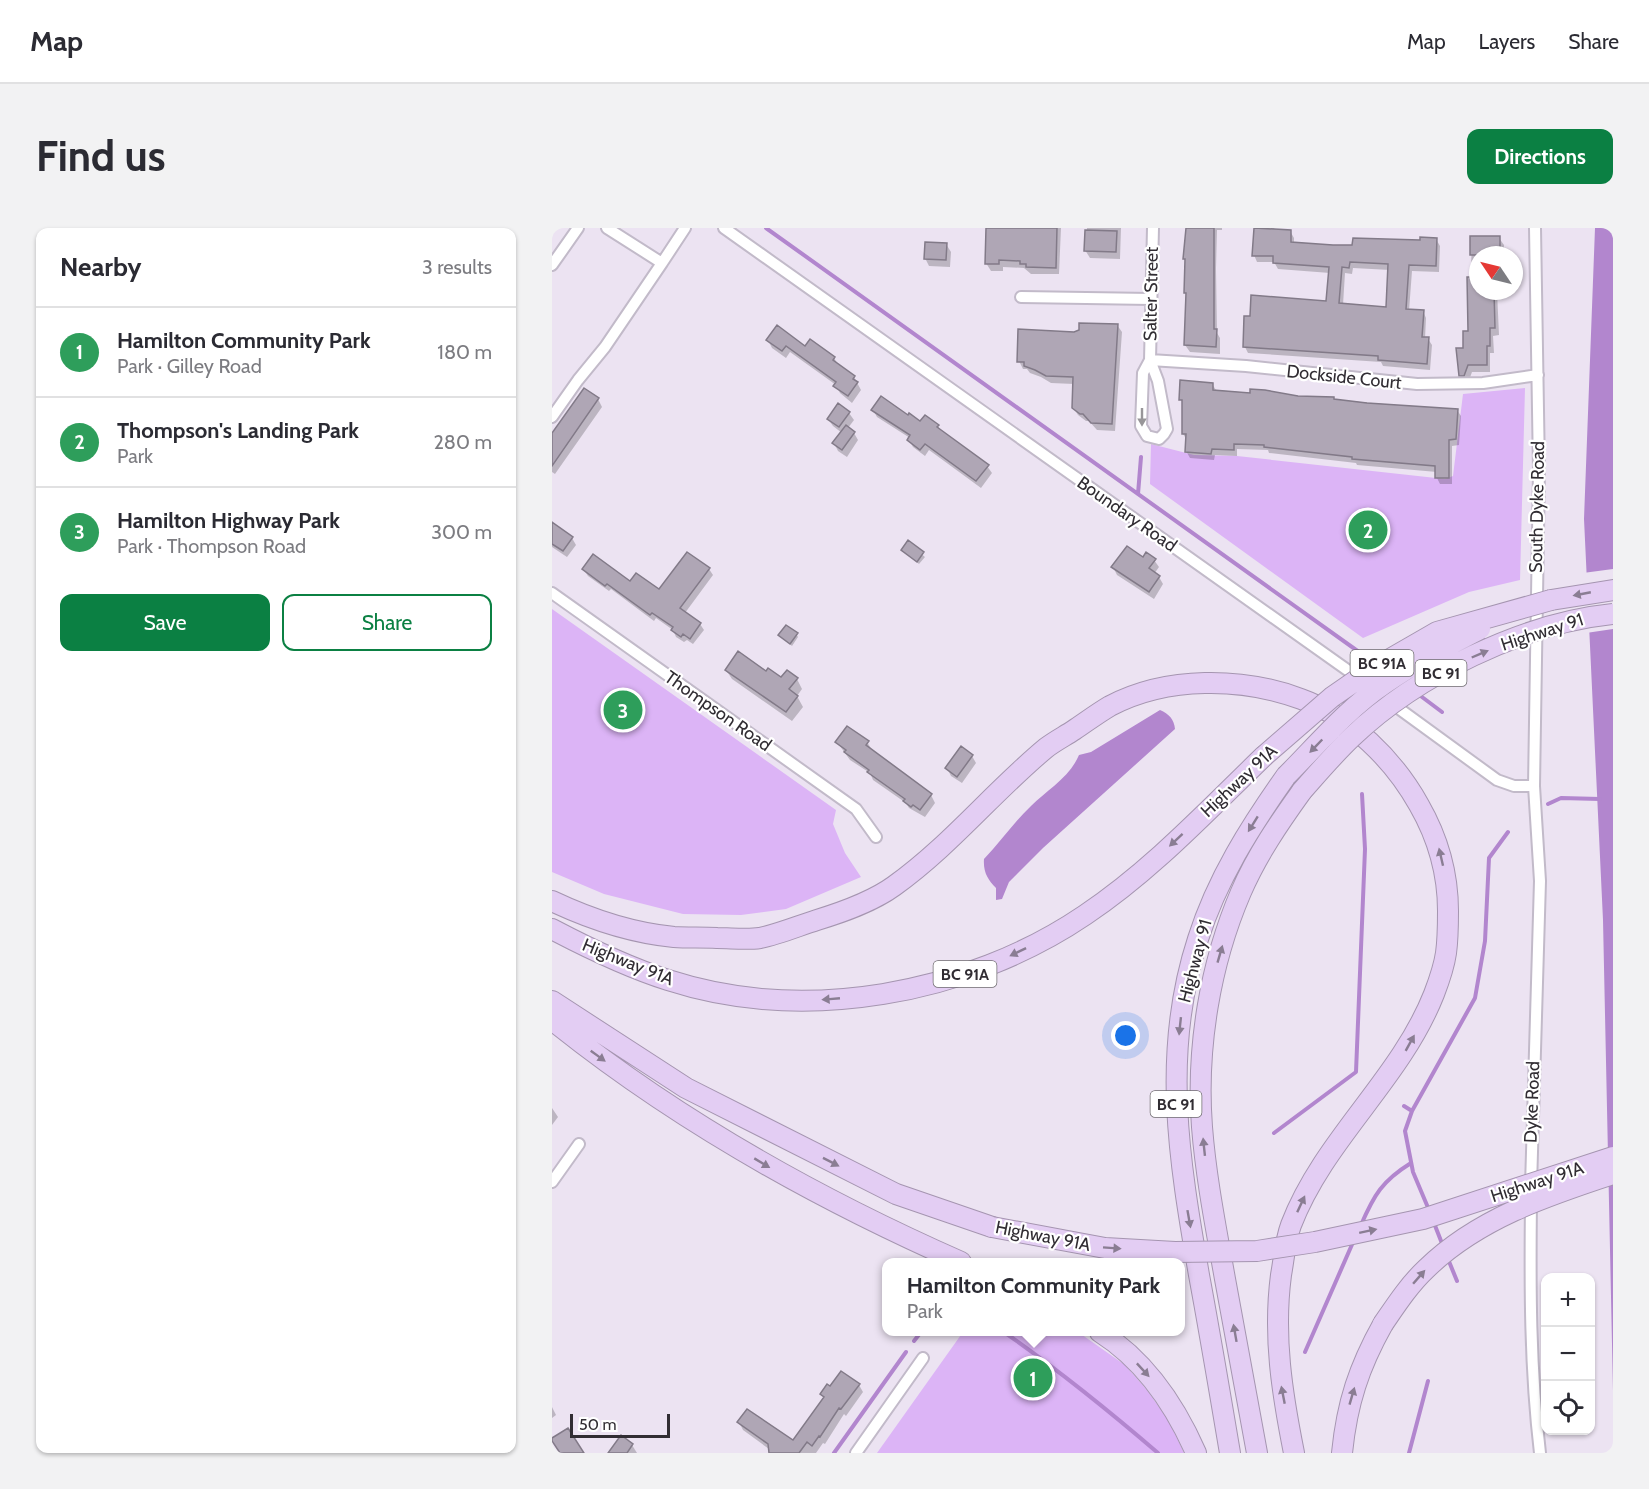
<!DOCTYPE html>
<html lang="en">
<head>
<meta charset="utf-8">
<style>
	body { margin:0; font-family:Cabin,sans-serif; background:#f2f2f3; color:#2b2b33 }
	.controls { position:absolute; right:18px; bottom:18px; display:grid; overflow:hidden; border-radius:12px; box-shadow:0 2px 4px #0004 }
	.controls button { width:54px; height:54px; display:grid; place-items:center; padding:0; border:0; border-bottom:2px solid #e1e1e2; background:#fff; color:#2b2b33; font:30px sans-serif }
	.compass { position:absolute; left:917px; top:18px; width:54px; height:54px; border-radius:50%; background:#fff; box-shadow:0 2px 4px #0004; rotate:305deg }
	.scale { position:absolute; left:18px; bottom:15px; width:100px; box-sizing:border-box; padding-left:6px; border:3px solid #312d33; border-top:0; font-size:16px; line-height:21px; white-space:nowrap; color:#312d33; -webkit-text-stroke:4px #fff; paint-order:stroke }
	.you { position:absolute; left:574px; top:808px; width:21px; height:21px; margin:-15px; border:4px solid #fff; border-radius:50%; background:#1a73e8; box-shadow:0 0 0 9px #1a73e833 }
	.badge { display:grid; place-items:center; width:39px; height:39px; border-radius:50%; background:#0b8043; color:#fff; font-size:20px; font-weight:700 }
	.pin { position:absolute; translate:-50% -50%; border:3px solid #fff; box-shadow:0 2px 6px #0006 }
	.popup { position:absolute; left:330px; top:1030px; width:303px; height:78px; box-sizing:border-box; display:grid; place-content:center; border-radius:12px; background:#fff; filter:drop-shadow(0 2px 4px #0005); font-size:20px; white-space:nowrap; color:#7c7c81 }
	.popup b { font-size:22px; color:#2b2b33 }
	.popup::after { content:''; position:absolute; left:50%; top:100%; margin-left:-12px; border:12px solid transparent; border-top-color:#fff }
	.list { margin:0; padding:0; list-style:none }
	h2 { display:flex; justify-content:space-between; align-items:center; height:78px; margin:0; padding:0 24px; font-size:26px }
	h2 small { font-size:20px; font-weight:400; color:#7c7c81 }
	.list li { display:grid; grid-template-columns:39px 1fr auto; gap:18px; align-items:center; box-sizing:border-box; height:90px; padding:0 24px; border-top:2px solid #e1e1e2 }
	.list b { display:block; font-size:22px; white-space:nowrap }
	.list p { margin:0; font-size:20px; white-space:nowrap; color:#7c7c81 }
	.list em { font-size:20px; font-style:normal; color:#7c7c81 }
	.actions { display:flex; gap:12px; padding:18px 24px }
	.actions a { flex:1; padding:14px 0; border:2px solid #0b8043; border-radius:12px; text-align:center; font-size:21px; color:#0b8043 }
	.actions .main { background:#0b8043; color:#fff }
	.icon { flex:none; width:33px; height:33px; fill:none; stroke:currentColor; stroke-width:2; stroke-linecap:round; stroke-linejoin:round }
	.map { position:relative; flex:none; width:1061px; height:1225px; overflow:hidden; border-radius:12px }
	header { display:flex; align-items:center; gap:36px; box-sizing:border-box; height:84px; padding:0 30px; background:#fff; border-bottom:2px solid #e1e1e2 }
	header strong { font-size:28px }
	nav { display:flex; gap:33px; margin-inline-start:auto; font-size:21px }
	.intro { display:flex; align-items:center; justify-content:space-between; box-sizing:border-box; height:144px; padding:0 36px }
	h1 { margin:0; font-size:42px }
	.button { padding:15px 27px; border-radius:12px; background:#0b8043; color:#fff; font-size:21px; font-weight:700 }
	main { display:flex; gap:36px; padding:0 36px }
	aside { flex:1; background:#fff; border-radius:12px; box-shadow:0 2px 4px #0004 }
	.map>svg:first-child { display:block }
</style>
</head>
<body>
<header>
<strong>Map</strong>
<nav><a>Map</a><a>Layers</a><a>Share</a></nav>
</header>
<div class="intro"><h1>Find us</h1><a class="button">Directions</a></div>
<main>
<aside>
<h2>Nearby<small>3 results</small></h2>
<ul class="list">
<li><span class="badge" style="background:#2e9e5b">1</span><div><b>Hamilton Community Park</b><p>Park · Gilley Road</p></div><em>180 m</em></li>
<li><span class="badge" style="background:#2e9e5b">2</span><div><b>Thompson's Landing Park</b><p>Park</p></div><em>280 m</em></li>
<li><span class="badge" style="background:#2e9e5b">3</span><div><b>Hamilton Highway Park</b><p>Park · Thompson Road</p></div><em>300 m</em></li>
</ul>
<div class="actions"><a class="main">Save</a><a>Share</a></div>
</aside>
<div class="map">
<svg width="1061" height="1225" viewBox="0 0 1061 1225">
	<rect width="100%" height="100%" fill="#ece3f2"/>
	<path fill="#dcb4f6" d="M973,160L968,352L917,364L811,410L598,256L599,216L642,227L685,228L893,251L901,248L911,166Z
		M0,381L284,582L281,596L293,625L309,649L234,681L189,687L131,686L52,666L0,644Z
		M411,1104H526L573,1137L595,1162L617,1193L632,1225H325Z"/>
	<path fill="#b286ce" d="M1043,0H1061V1163L1051,692L1032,291Z
		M608,482C617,486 622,491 623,501L491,620L457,654L450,671L444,672V660C436,652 431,644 432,631C448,614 462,594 479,578C495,562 518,549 527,527L539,524Z"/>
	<path fill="#ece3f2" d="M1061,341V401L1034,405L1031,345Z"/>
	<path fill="#0003" fill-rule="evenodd" d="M435,0H509L507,46H479L472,40L451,39V43H439L434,35Z
		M535,0H569L568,31L538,30L533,22Z
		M636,0H670V2H665L664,41L665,105L668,110V126L638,124L633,117L635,35L632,31Z
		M704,0H722L724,3H738L742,10V16L802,19L884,11L888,18L887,44L860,43L857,83H871L874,90L873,111H876L880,117L878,142L831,138L829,134L696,125L693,119L776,75L778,45L726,41L722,34H705L702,27ZM801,40L838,42L836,81L791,77L793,45L800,46Z
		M920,9L947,10L952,17L951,27H926V63H945L947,107L941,108L942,125H938V144H920L916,155H912L908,147L917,104Z
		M394,16L399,24L398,39L377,38L373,30Z
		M565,97L570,104L563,203L545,202L537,193H534L526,187L521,179L522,156L499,155L489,149L478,145L475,141H471L467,133L522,105Z
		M216,112L254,120L282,130L287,138L302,149L309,162L300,175L288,165L284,157L238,124L234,130L220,120Z
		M660,156L664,162L905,182L909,188L907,217L900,218V256H888L885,250V244L805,237L804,235L717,225L716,222L685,221V228L663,227L662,232L638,230L634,223L635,212L631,206L632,176L629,171Z
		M46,171L50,179L3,246L0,244V208Z
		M321,182L369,195L386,198L390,205L435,238L440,245L429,260L377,222L373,228L361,219L357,212L358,210L325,189Z
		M297,185L302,192L296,200L302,205L306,212L295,229L286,223L282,215L290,205L281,198L276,191Z
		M0,296L20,310L24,317L15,329L0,319Z
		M356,315L373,329L367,336L351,322Z
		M135,326L157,341L161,347L133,385L148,396L152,402L141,416L135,412L132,414L124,409L121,402L104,390L102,393L59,361L57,363L36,348L32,342L107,363Z
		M591,331L602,332L607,339L602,346L607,349L611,356L602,371L565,347L561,339Z
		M244,406L246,409L240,418L228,407Z
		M174,442L214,445L229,451H245L250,461L245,468L251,479L240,493L180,451Z
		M285,514H315L320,522L379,567L383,575L373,589L357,580L354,575L321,552L318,545L298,532Z
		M420,528L424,535L410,555L399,548L395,540Z
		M0,880L6,889L0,897Z
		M307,1157L311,1164L294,1188L292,1186L273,1216L271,1215L264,1225H219L217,1221L191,1202L187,1194L242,1214L272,1170L270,1167Z
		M0,1179L4,1187L0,1190Z
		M80,1217L85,1225H58Z"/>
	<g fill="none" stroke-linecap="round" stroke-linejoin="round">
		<path stroke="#b286ce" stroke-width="4" d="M214,0L821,434
			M586,266L589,229
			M866,466L890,484
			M996,576L1009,570L1048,571
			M852,878L860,883
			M722,905L804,844L813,621L810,566
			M877,982L861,944L853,903L860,883L923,770L933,713L937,630L956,604
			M882,995L891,1018
			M809,997C822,967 830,953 859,935
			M896,1031L905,1053
			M452,1104C505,1141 556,1182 606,1225
			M362,1113L369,1104
			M753,1124L802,1012
			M282,1225L354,1124
			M857,1225L876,1153"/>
	</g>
	<path fill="#afa6b5" stroke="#827a88" stroke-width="1.5" fill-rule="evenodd" d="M434,0H505L504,40L474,39V36H468V33L447,32V36H433Z
		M634,0H662V101H665L664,119L632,117L634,65H632L633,31H631Z
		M702,0L739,2V14L781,17H800L801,10L868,12V9L885,10L884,38L857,37L854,81L872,82L870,109H877L875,136L826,132V128L691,119L692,88H698L699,67L774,73L777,39L721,35V28H700ZM798,34L836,36L834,79L787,75L790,39L797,40Z
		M533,2L565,3L564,24L532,23Z
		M918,8H948V27H918Z
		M373,14L395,15L394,32L372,31Z
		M915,49H926V63H942L943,100H938V118H935V137H916L912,148H907L904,120H911V103H916Z
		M527,95L566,96L560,196L539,195L531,186H528L520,180L521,149L494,148L483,142L472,138V134H465L466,101L522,104L527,102Z
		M225,97L253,118L258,111L283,129L281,132L303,148L301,151L306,154L296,168L281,158L284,154L234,118L230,123L214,112Z
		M628,152L661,155V162L698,165V161L713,162L746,168L782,169V171L815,175L906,181L904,211L897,212V250H883V238L800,231V229L712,219V217L682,216V222L660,221L659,226L633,224L634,206H630V172H627Z
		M32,160L47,170L0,238V205Z
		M329,168L356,187L357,185L368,193L373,187L387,197L385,199L437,237L424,253L373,216L368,222L355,212L358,207L319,182Z
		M286,175L298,184L287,199L275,191Z
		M294,197L303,204L290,222L280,215Z
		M0,294L21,309L11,323L0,316Z
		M356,312L372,324L365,334L349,322Z
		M575,318L591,329L594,324L604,331L597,340L608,348L597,364L559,339Z
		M135,324L158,340L128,380L149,395L138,411L131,406L129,409L119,402L121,399L100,385L98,387L55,356L53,358L30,341L41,326L78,353L84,345L107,361Z
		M234,397L246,405L238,416L226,407Z
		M186,423L214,443L216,440L229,449L235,442L246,450L237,461L246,468L234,484L173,442Z
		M295,498L317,513L314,517L380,566L368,582L361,577L359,579L351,573L353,571L315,544L317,542L292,524L294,522L283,514Z
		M409,518L421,527L405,549L393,540Z
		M289,1143L308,1156L289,1181L287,1180L268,1209L267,1208L260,1218L255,1214L247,1225H217L216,1216L185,1194L195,1181L241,1212L272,1169L268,1166L275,1156L278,1158Z
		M16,1200L32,1225H8L0,1213V1210Z
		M69,1207L81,1216L75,1225H56Z"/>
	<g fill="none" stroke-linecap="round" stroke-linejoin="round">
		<g stroke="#c2bac9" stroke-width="14">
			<path id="minor" d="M55,0L110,35L133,0
				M172,0L808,451
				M0,37L26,0
				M469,69L599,71
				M598,132L694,138L865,156L931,155L986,147
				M598,132L591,145L589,198L595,208L607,211L612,206L615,201L606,153L598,132L601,0
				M0,189L26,152L53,119L110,35
				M0,365L304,581L324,609
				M820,461L945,552L962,558H982
				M0,954L27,916
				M979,958L988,653L982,558L987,242L983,0
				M979,974C978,1058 978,1141 988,1225
				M304,1225L371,1130"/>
		</g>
		<g stroke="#a595b0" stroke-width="22">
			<path id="motorway" d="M999,372L1061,362
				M0,673C38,691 81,705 122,709C136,710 151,709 165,710C179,710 194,712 208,710C227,706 246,698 265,692C291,684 320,674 342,658C398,618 441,564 494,520C503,513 513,508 522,502C534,494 546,485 558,478C615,448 690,449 749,471C799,489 842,532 867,577C886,610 896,645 896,683C896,697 896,711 894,725C892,739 887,753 882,766C848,852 772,911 739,997C733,1013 732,1031 729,1047C721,1108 730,1165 742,1225
				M0,701C38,721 75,739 116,752C252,796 415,767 533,687C599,643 655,583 712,528
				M0,773L134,860L344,966L440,999
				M0,792C124,892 264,970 409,1034
				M548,1104C592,1132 623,1177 644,1225
				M678,1225C668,1166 658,1106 647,1047C627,932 609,824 646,711C665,651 698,599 734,548
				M705,1225C694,1167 684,1109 673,1051C664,1000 654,950 650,899C644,820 658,736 689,664C705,627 727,595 750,563
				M790,1225C795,1175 807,1139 831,1096"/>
		</g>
		<use href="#minor" stroke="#fff" stroke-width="10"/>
		<use href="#motorway" stroke="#e3cdf3" stroke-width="20"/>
		<g stroke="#a595b0" stroke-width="22" stroke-linecap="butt">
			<path id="motorway-bridge" d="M712,528L780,469L819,442L885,404L999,372
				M734,548C765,517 795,481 832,456C862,435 895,418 928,401
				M750,563C766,545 782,526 800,509C865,447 971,395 1061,386
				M440,999L553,1020L623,1024L705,1023L763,1014L871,991L1061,929
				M831,1096C844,1077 857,1057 874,1041C925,991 994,968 1061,946"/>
		</g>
		<use href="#motorway-bridge" stroke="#e3cdf3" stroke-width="20"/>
	</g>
	<defs><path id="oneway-solid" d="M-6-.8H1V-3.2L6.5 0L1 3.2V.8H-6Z" transform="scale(1.5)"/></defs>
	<use fill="#989699" href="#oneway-solid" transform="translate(590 189) rotate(90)"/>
	<g fill="#8a7d93">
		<use href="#oneway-solid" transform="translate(1030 366) rotate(169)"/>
		<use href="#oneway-solid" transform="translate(928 426) rotate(-23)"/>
		<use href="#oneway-solid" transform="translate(764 518) rotate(134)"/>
		<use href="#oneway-solid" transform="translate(701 596) rotate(122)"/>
		<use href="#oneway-solid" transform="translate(624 612) rotate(137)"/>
		<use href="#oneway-solid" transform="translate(889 629) rotate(-103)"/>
		<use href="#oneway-solid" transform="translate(466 724) rotate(154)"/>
		<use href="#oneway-solid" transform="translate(668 726) rotate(-74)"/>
		<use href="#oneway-solid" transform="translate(279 771) rotate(175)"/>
		<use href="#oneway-solid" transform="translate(628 798) rotate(96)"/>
		<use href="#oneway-solid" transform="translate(858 815) rotate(-61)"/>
		<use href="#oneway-solid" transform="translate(46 828) rotate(36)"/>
		<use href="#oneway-solid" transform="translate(652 919) rotate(-96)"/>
		<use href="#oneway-solid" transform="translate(279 934) rotate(27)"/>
		<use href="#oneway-solid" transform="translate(210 935) rotate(31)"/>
		<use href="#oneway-solid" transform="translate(749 976) rotate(-65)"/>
		<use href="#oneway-solid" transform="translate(637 991) rotate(80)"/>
		<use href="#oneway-solid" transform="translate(816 1003) rotate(-12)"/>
		<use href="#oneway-solid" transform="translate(560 1020) rotate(4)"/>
		<use href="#oneway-solid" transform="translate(867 1049) rotate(-49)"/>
		<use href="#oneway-solid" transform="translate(683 1105) rotate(-100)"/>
		<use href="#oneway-solid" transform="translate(591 1142) rotate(47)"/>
		<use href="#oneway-solid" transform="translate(731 1167) rotate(-101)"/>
		<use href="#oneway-solid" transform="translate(800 1168) rotate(-74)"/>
	</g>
	<g text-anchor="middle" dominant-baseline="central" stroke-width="4.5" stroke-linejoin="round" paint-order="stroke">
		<g fill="#fff" stroke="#6f6c70" stroke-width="1.5">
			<rect x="798.5" y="422" width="63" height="26" rx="4.5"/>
			<rect x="863.5" y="432" width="51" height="26" rx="4.5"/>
			<rect x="381.5" y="733" width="63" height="26" rx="4.5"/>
			<rect x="598.5" y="863" width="51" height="26" rx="4.5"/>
		</g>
		<g font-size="16" font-weight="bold" fill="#312d33">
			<text x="830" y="435">BC 91A</text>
			<text x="889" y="445">BC 91</text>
			<text x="413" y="746">BC 91A</text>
			<text x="624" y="876">BC 91</text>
		</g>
		<g font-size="18" fill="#312d33" stroke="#fff">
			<text transform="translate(599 66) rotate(-89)">Salter Street</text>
			<text transform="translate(792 149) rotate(6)">Dockside Court</text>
			<text transform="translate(985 279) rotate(-89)">South Dyke Road</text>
			<text transform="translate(575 286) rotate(35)">Boundary Road</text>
			<text transform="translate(990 404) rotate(-18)">Highway 91</text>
			<text transform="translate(166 483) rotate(35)">Thompson Road</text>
			<text transform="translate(687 553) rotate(-43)">Highway 91A</text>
			<text transform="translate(643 733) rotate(-75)">Highway 91</text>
			<text transform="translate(76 734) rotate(22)">Highway 91A</text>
			<text transform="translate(980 874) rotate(-88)">Dyke Road</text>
			<text transform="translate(985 954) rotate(-18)">Highway 91A</text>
			<text transform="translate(491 1008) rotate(11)">Highway 91A</text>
		</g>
	</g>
</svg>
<div class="controls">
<button>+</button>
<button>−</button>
<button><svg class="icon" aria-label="locate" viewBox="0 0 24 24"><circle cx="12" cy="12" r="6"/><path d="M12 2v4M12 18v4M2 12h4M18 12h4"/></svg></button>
</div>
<svg class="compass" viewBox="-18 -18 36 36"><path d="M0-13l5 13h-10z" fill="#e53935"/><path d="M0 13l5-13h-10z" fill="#7c7c81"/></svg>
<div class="scale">50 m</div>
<div class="you"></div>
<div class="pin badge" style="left:481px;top:1150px;background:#2e9e5b">1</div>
<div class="popup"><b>Hamilton Community Park</b>Park</div>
<div class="pin badge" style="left:816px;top:302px;background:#2e9e5b">2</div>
<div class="pin badge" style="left:71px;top:482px;background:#2e9e5b">3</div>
</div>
</main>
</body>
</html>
